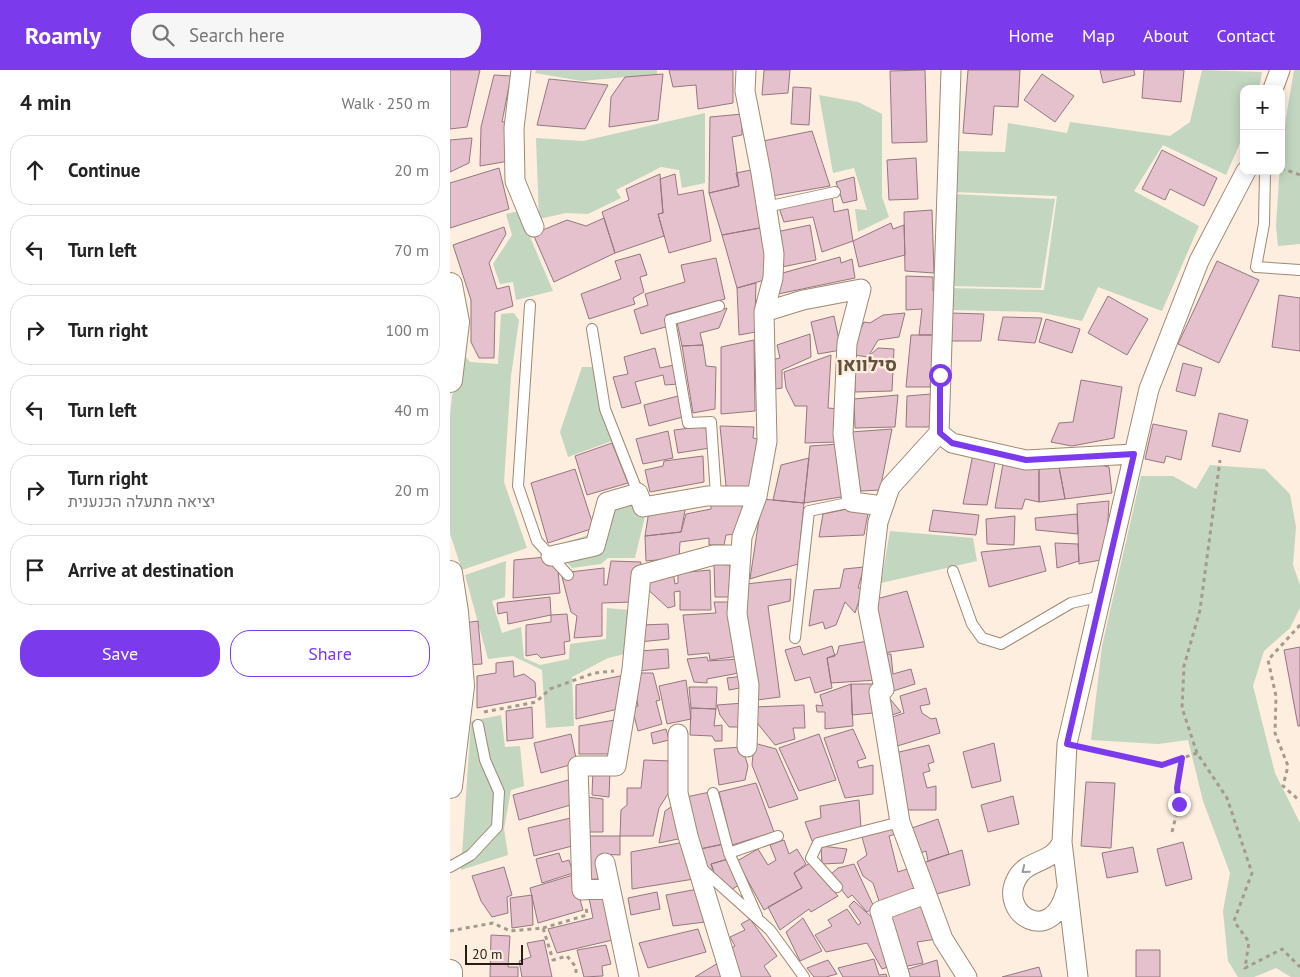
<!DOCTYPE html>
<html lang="en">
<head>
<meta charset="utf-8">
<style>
	body { margin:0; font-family:"PT Sans",Heebo,sans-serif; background:#f6f6f6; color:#222 }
	.controls { position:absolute; right:15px; top:15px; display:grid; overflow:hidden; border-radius:10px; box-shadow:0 2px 12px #0003 }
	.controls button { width:45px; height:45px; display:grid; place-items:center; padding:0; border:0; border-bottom:1px solid #e0e0e0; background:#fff; color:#222; font:25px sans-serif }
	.scale { position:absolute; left:15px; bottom:12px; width:58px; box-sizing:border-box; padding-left:5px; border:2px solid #261d14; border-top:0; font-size:14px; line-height:18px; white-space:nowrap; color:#261d14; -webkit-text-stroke:4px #fdeedf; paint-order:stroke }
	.stop { position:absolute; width:15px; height:15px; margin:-11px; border:4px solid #7c3aed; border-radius:50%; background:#fff }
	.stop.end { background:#7c3aed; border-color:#fff; box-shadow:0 1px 5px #0008 }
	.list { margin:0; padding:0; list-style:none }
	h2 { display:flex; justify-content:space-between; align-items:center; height:65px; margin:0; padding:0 20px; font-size:21px }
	h2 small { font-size:16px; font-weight:400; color:#767676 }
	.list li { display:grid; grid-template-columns:32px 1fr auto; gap:15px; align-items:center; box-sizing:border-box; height:70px; margin:0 10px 10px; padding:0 10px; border:1px solid #e0e0e0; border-radius:20px }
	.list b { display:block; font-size:19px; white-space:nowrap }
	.list p { margin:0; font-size:16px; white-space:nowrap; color:#767676 }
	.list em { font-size:16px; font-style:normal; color:#767676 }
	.actions { display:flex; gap:10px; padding:15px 20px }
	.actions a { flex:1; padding:11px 0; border:1px solid #7c3aed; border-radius:20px; text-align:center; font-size:18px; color:#7c3aed }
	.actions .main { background:#7c3aed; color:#fff }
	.icon { flex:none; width:28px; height:28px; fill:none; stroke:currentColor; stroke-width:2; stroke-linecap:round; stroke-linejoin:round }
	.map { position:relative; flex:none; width:850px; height:907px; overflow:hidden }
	header { display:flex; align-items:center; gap:30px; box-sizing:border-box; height:70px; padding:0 25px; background:#7c3aed; color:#fff }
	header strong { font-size:24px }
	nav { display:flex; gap:28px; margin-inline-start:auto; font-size:18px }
	.search { width:350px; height:45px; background:#f6f6f6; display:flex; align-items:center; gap:12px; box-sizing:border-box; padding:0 18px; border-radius:20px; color:#767676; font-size:19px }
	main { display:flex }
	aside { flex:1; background:#fff }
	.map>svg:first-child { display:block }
</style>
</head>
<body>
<header>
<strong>Roamly</strong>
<div class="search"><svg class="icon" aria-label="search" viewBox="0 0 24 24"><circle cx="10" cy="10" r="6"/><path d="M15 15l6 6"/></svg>Search here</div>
<nav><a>Home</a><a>Map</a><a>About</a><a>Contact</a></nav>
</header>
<main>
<aside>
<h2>4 min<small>Walk · 250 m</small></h2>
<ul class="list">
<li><svg class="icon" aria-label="ahead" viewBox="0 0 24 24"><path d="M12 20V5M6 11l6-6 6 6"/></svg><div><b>Continue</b></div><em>20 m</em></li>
<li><svg class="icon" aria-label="left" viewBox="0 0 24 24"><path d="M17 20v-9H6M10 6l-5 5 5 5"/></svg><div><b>Turn left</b></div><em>70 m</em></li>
<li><svg class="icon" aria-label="right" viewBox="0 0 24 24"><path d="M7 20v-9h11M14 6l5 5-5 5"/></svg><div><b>Turn right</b></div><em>100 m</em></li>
<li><svg class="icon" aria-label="left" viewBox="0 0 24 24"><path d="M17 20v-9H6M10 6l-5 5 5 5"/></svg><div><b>Turn left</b></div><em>40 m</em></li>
<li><svg class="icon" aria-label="right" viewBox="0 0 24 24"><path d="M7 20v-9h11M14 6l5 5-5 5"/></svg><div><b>Turn right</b><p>יציאה מתעלה הכנענית</p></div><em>20 m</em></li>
<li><svg class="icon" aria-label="arrive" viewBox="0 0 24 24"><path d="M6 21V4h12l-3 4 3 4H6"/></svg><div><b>Arrive at destination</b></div></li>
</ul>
<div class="actions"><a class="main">Save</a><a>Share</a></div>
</aside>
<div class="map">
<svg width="850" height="907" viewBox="0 0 850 907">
	<rect width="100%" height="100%" fill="#fdeedf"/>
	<path fill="#c2d6c0" d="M86,0H207V4L132,11L85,3Z
		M752,0L812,2L809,19H794V64L776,105L713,75L684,121L749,156L712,241L648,217L632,251L588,242L500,240L499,218L594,220L607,126L504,122V81L555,82L558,53L617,63L620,52L720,66L740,52Z
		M844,0H850V174L828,176L826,156L831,78Z
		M369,25L408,32L432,44V127L439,147L408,162L405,139L417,140L404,98L383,103Z
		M255,43V113L232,118L229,100L211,97L166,120L171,128L138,144L116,143L89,149L86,68L133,71Z
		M503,124L605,129L591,218L500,216Z
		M69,141L103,221L66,230L63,212L50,214L43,194L62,165L56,144Z
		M64,243L69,250L61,306L54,412L77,478L12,500L0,464V344L8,277L20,292L48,294L51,244Z
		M132,297H144L162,371L118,387L110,362Z
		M760,395L815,399L840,424L846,457L843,495L850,515V538L840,558L814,581L803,616L825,703L850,753V907H841L826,898L804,907H788L778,891L773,841L780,803L753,731L738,670L708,674L641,670L652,576L691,406H723L746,419Z
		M184,428L196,442L185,488H158L151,494L122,498L102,477L159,458L167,433Z
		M440,461L523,468L527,491L431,513Z
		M56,491L55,527L42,531L52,563L71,557L74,588L90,595L119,589L120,574L156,569L157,538L179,540L175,584L158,588L122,607L124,656L96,658L92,600L63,586L38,589L15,505Z
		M51,645L55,677L70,676L74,716L61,720L54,759L58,785L11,800L21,651Z"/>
	<path fill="#e4c1cc" stroke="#967781" d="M0,0H30L17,57L0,59Z
		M219,0H283V33L248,39L246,15L223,17Z
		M314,0H340L338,23L312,25Z
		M475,0L477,72L442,73L440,1Z
		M518,0H570L568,37L544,36L542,65L513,63Z
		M650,0H684L685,5L653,13Z
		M694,0H734L731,32L692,28Z
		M213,4L208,50L159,57L161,27L175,7Z
		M592,4L624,26L605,52L574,30Z
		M44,5L61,6L52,52L59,51V91L30,96L31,57Z
		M99,9L158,15L135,59L87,55Z
		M343,17L361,18L359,55L341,54Z
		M292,44V65L282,67L289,116L259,123L260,47Z
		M362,61L380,116L322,126L313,71Z
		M22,68L19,93L0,102V70Z
		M712,80L767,108L754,136L720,119L715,130L692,119Z
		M466,88L468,129L439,130L437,90Z
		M49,98L59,139L0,158V113Z
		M306,99L315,157L272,165L259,123L289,116L286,103Z
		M210,104L213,143L208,144L214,166L165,183L152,142L179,130L176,119Z
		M225,104L228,125L253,120L261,171L219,183L208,144L213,143L210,109Z
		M404,107L407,130L393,133L386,112Z
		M382,127L384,142L398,139L403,171L372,182L363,147L334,152L329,138Z
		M482,140L484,203L455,201L454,142Z
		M154,148L165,183L104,212L83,164L117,150L136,156Z
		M441,153L443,159L454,155L455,185L409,197L403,171Z
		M360,155L366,190L332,197L326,162Z
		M54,157L56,164L39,193L47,219L59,216L63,236L45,242L44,288H29L21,272V230L3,175Z
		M315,157L318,209L287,218L272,165Z
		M190,184L197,205L190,207L194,222L183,228L185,234L139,249L131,224L171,209L165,191Z
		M390,187L391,193L402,189L405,208L328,224L329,204Z
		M266,188L275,229L216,245L219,256L191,264L184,240L198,235L195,224L235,212L231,195Z
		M767,191L809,210L769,293L728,274Z
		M456,206L483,207V221L489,222L485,265H469L472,239L456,240Z
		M306,213L305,247L311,261L289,265L287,218Z
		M829,225L850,228V281L822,277Z
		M658,226L698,249L677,285L638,263Z
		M277,238L269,258L250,263L253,275L232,276L227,252Z
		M455,243L449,267L428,270L418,287L404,285L407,267L414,252L420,253L433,245Z
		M500,243L534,244L531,271H499Z
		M384,246L391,280L368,284L361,252Z
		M553,247L592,248L585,273L548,270Z
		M596,249L630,259L622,283L589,272Z
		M360,264L361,287L332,300V318L320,320L318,291L330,288L327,275Z
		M461,265H485L480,317H456Z
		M304,270L305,341L271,344V277Z
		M253,275L256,296L266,297L265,339L243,343L232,276Z
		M205,278L210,298L224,295L229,314L215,315L213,305L185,312L191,333L172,338L163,307L178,304L174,287Z
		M428,278L444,279L442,321L405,322V298Z
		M381,285L378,338L389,339L388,372L355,373L357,336H345L336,318L334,302Z
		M733,293L752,298L745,326L726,321Z
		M631,310L672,317L664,368L622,376L601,372L609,353L623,352Z
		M481,324L480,357H456L457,326Z
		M448,325L445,357L405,358L404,329Z
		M228,326L233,347L199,356L194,335Z
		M769,343L798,350L790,382L762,376Z
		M703,354L737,361L731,390L716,386L714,393L695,389Z
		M257,356L260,378L228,383L224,360Z
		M270,356L304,357L303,368L311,370L304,419L276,416Z
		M442,359L430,420L411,421L402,387L401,362Z
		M218,361L223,388L193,394L186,369Z
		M162,373L178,413L137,425L125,386Z
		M389,374L397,426L354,433L360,376Z
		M523,384L546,387L537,435L513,434Z
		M253,386L254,412L200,422L195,400L213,396L214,391Z
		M359,388L354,433L323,430L331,395Z
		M553,394L589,399V432L575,429L572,439L545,438Z
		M646,394L659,397L662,423L615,429L609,397Z
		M609,397L615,429L589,432V399Z
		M125,399L144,458L98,473L81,413Z
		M312,429L354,433L348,494L300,509Z
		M261,430H303L289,464L276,465L274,475H259V468L230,472L229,488L196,491L195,466L231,462L236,444L261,439Z
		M659,431L656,489L629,494L627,434Z
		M236,435L231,462L195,466L199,441Z
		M402,438H419L414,465L369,467L373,444Z
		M483,440L529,445L526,465L479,461Z
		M627,444L628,464L586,460L585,448Z
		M565,446L564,475L537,474L536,449Z
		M605,473L628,474L629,491L607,498Z
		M590,476L596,501L539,517L531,482Z
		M96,487L108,500L110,523L63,528L64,490Z
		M161,491L191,492L182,532L152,533V566L124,568L127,546L121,542L111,503L154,498V515H157Z
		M264,494L280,495L279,527H265Z
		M414,497L408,518H413L405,543L395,532L386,555L375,559L373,552L359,556L364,520L390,518L394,499Z
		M260,500L261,540H230V521L224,522L225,536L218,538L194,516L195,509L223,502L225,514L228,513V503Z
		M341,509L340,531L318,536L330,627L307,630L293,545L296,514Z
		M457,521L474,577L433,583L422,530Z
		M100,527L101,545L58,554L57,542L48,544L47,533Z
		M264,532H283L290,586L260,590L259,583L238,585L233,545L266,543Z
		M117,544L120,571L114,572L115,584L91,588L87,584L76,586V555L101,552V545Z
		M28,551L32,594L16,595L14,553Z
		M218,554L219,569L189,572L191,555Z
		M418,571L420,598L426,597L427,610L381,613L377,588L387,584L389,576Z
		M350,576L353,585L382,576L385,586L377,588L382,618L365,623L360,607L345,611L335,580Z
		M850,577V656H848L834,580Z
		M218,579L219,598L188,601L189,581Z
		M431,584H441L443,604L461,599L465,614L440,622Z
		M257,587L258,591L290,589L294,602L257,609V613L244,612L237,589Z
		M63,591L64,607L74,604L85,612L86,627L27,638V606L46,603V593Z
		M187,603H203L210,630L206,631L212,654L188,661L182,638L188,636L184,618Z
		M175,605L168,639L126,649V615Z
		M294,606L295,617L279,620L277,608Z
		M236,610L241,649L217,654L209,616Z
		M401,614L403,656L375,659V642H367L366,635L373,636L370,625Z
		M401,614H423V643L402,645Z
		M239,617H267L266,639L241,638Z
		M476,618L480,634L470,636L472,643L481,649L486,648L490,663L444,677L437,649L454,643L450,626Z
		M435,623L451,642L436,647Z
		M294,633L292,657H279L270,645L267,635Z
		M354,635L355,658H343L345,669L325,675L308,654L304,637Z
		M82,637L83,668L57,671L56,641Z
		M241,638L266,639L264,656L272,655V671H265L262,666L240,665Z
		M165,650L161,684H129V656Z
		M216,659L219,670L203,674L201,663Z
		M403,659L416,688L407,691L409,698L423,695V724L395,728L374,668Z
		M121,664L127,693L91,703L84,673Z
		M369,664L386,710L349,721L329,678Z
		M304,673L326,679L348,729L319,738L302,695Z
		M544,673L551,711L522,718L513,682Z
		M479,675L484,692L478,694L480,701L473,703L477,718L486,716V740H453L445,683Z
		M292,677L298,696L295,710L269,715L264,679Z
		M194,690L221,691V719L209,738L203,766H170L171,740L177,735V718H191Z
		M143,699L160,700L159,727L142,725Z
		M122,709L124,734L69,750L63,725Z
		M636,712L665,713L661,778L631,776Z
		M306,713L324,762L282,775L269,722Z
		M260,722L274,774L250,779L236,727Z
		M563,726L569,754L538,762L531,735Z
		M138,727L153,729V762H136Z
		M409,730L411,758L362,771L355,752L371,748L370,736Z
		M224,735L233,768L209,773L215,741Z
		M125,747L126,775L84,786L78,758Z
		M488,749L499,784L478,791L476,781L468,784L459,759Z
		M443,758L446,764L439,766L448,802L460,798L468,822L430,834L423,813L413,806L407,792L417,785L412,767Z
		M133,766H170V785L151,784L155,815H136Z
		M334,770L339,784L347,779L356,794L344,803L352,818L314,840L287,791L308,779L318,795L326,790L320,775Z
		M235,772L244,809L182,819L181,782Z
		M733,772L742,809L716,816L707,779Z
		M274,774L278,789L261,794L263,799L256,801L250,779Z
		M371,776L397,779L393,793L372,794Z
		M683,777L688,802L657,808L652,783Z
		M512,780L520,815L483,825L470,794Z
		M109,783L112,792L119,790L123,803L92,813L86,789Z
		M278,789L289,815L279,821L266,808L261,794Z
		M360,793L388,826L361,842L359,839L330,860L318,837L352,818L344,803Z
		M404,794L424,837L417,842L402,825L398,828L380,805L388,798Z
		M54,797L62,825L57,827L58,843L42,847L31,831L22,806Z
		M123,805L133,840L88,853L80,818Z
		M248,819L255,852L223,856L216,825Z
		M158,822L167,869L107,883L98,859L143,848L139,828Z
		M207,822L210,839L181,845L178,828Z
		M82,825L83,855L62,858L60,828Z
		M404,831L427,852L441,896L432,899L417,873L376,882L365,865L382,856L378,850L397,839L408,855L411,853L399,836Z
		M472,832L487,869L467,872L473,893L453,897L438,843Z
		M353,848L372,881L350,891L336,862Z
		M300,849L327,886L314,896L321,907H287L277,881L285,876L280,867L295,860L291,854Z
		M248,859L256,882L198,898L189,873Z
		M41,865L60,866L58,897H68V907H40Z
		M94,870L102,907H72L69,891L81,887L77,873Z
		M156,875L161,894L152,896L153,906L134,907L127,880Z
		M686,880H710V907H686Z
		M424,889L429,905L436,904L437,907H393L388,898Z
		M378,890L387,904L376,907H364L357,898Z
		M487,890L490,907H454L452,901Z
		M268,893L274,907H245Z
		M589,897L592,907H552Z"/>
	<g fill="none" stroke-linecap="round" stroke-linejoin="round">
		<g stroke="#9f8972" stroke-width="12">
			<path id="service" d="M815,101L814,154L806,197L850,200
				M316,137L385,122
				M80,235L68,416L87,471L118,505
				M142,259L155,339L188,423
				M266,425L261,352L238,353L220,250L269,236
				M503,501L522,554L532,568L551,574L621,533L652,526
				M345,568L359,441L402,432
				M263,723L279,783L307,846
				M279,783L328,766
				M0,797L21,785L47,757L49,722L35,690L28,655
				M251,798L320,860L354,907
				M387,817L361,788L368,773L450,752"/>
		</g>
		<g stroke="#9f8972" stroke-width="21">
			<path id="minor" d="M71,0L64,58L65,111L84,157
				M296,0L295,21L311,103L324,184L323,208L314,242L317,371L307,426L292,467L287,544L299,615L297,677
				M501,0L489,363L502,373L576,390L684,384
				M823,19L830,0
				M314,242L353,230L411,219L397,273L393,364L402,432L433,436
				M489,363L440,417L428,452L418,539L434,619L429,622L450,752L493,869L517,907
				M101,486L145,476L157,432L188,423L193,437L257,426H307
				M228,664V723L238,766L281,907
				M612,772C603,794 575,789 566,810C549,844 602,877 616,821
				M155,793L179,907
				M160,818L132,820L128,696H166L182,599L191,505L264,485H291
				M450,907L430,841L476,824
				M628,907L612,772L617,674L699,319L749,191L796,101"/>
		</g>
		<g stroke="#9f8972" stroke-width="26">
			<path id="tertiary" d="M0,215L7,252L0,310
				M0,503L6,542L12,616L0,716
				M0,902V907"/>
		</g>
		<path stroke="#a69a8d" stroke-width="3" stroke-dasharray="4 4" stroke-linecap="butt" d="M831,98L850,105
			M850,555L818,590L826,626L825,663L838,696L833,716L850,731
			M34,642L86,632L100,619L144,603L164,601
			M635,678L712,695L747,683L777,728L802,803L784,851L799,872L795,898L832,879L850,897
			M747,683L732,638L734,596L750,540L770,390
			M722,762L729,734L727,718L733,688
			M93,858L137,845L136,836
			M0,861L43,853L60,861L93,858L103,890L117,886L126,897V907"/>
		<use href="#service" stroke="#fff" stroke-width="10"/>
		<use href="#minor" stroke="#fff" stroke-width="19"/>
		<use href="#tertiary" stroke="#fff" stroke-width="24"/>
	</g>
	<defs><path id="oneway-chevron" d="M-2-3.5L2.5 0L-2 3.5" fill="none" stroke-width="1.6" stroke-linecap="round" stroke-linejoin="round" transform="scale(1.25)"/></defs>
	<use stroke="#9d9995" href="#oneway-chevron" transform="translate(575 800) rotate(141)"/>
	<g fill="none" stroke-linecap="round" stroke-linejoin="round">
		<path stroke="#7c3aed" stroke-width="6" d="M490,305V363L502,373L576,390L684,384L617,674L712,695L732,688L727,718L729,734"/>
	</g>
	<g text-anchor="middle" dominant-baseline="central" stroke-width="4.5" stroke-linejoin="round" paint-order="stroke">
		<g font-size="19" font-weight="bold" fill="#65513b" stroke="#fdeedf">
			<text x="417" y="294">סילוואן</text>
		</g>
	</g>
</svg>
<div class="controls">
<button>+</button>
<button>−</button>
</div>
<div class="scale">20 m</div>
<div class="stop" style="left:490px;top:305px"></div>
<div class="stop end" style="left:729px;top:734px"></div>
</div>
</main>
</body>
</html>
